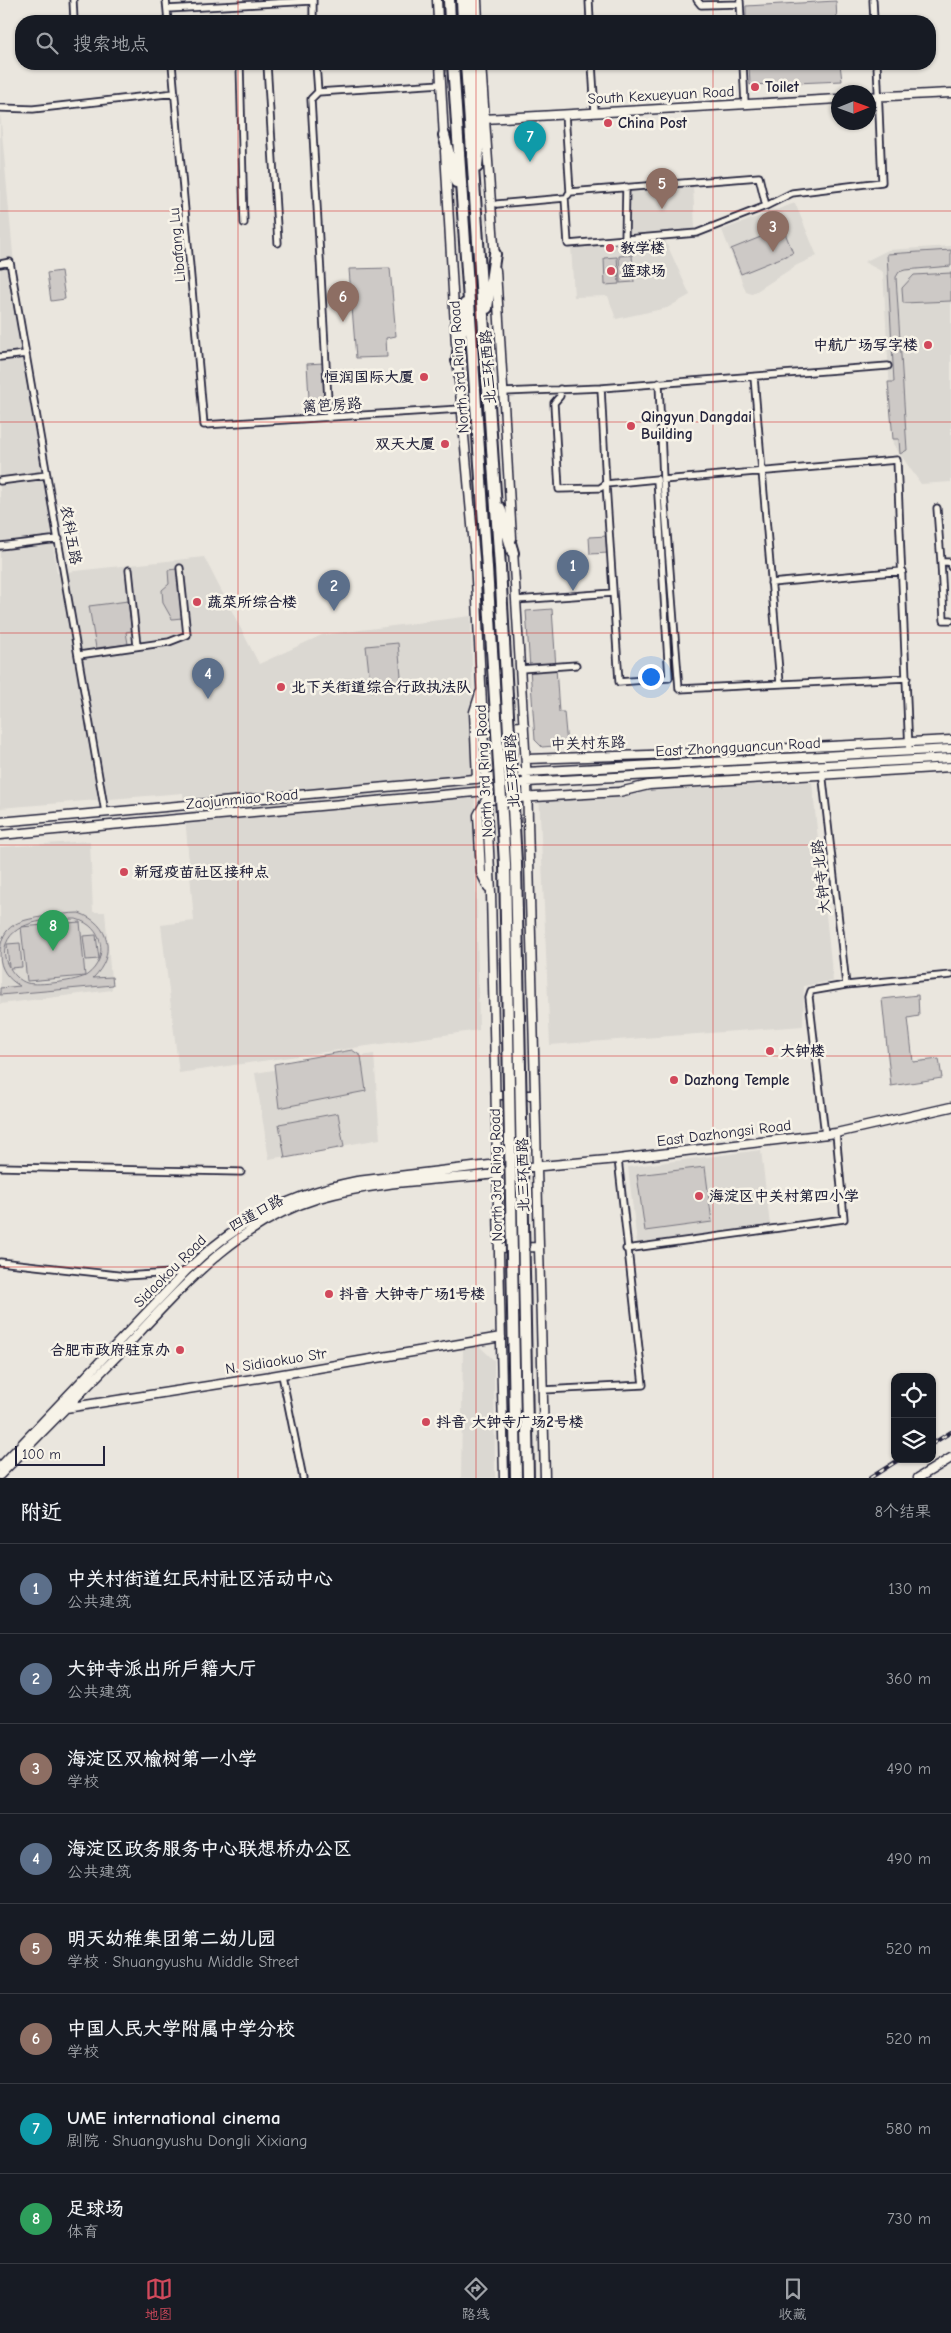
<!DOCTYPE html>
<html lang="zh">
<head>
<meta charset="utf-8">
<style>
	body { margin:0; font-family:"Comic Neue","LXGW WenKai TC",sans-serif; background:#20242c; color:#f1f3f6 }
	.controls { position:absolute; right:15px; bottom:15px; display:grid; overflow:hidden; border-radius:10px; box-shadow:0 1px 4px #0004 }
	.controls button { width:45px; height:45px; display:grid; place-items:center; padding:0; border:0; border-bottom:1px solid #363941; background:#171b24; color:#f1f3f6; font:25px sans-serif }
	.compass { position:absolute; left:831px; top:85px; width:45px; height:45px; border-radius:50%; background:#171b24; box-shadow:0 1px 4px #0004; rotate:89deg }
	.scale { position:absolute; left:15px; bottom:12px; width:90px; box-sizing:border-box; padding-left:5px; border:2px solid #22223b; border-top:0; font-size:14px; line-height:18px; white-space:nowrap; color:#22223b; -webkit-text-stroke:4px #f7f3e8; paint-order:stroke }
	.you { position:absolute; left:650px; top:676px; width:18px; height:18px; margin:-12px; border:4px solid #fff; border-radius:50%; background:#1a73e8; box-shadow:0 0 0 8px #1a73e833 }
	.badge { display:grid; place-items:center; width:32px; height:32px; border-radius:50%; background:#d1495b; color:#fff; font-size:16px; font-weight:700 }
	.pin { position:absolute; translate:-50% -41px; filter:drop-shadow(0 1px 2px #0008) }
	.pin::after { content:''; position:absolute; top:26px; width:18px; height:15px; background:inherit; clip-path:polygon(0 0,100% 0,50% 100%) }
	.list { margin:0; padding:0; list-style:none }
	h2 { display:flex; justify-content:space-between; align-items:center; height:65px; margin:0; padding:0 20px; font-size:21px }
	h2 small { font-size:16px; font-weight:400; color:#9ea1a6 }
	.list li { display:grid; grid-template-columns:32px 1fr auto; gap:15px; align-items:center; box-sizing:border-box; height:90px; padding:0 20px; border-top:1px solid #363941 }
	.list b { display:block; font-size:19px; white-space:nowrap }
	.list p { margin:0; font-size:16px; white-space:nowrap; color:#9ea1a6 }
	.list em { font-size:16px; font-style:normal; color:#9ea1a6 }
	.icon { flex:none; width:28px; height:28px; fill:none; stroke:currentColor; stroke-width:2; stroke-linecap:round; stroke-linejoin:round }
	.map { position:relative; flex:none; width:951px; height:1478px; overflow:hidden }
	.search { position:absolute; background:#171b24; box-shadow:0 1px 4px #0004; left:15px; right:15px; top:15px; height:55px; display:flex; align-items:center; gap:12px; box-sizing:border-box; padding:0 18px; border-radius:20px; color:#9ea1a6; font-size:19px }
	.sheet { height:785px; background:#171b24 }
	nav { display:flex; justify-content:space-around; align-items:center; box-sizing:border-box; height:70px; border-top:1px solid #363941; background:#171b24; font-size:14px; color:#9ea1a6 }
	nav a { display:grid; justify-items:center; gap:2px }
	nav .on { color:#d1495b }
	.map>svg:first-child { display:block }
</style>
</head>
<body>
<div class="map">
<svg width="951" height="1478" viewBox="0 0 951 1478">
	<rect width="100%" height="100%" fill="#eae6de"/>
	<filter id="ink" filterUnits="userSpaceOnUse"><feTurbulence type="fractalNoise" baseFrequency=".02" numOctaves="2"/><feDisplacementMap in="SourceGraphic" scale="10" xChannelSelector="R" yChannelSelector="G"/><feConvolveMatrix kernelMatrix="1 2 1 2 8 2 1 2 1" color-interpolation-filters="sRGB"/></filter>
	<g filter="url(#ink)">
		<path fill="#dbd8d2" d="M0,111L13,254L57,573L204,557L259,664L322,635L471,616L479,1030L179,1073L161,925L194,921L183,793L0,808Z
			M693,186L695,228L676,233L630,235L628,190Z
			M795,203L817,256L797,265L752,294L746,292L722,230Z
			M664,238L690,295L667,308L616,319L608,296L574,297L571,245Z
			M951,246V482L921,484L893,444L883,272L864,262L888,250Z
			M812,782L833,981L804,986L803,1026L550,1045L539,791Z
			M90,841L93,912H105L112,990L0,1004V847Z
			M374,1054L380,1139L269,1159L255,1073Z
			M761,1150L770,1225L637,1243L628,1167Z
			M479,1346L494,1360L495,1478H461L463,1348Z"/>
		<path fill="#cdc9c6" stroke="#787680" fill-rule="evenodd" d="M836,1L837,21H746V6Z
			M749,64H840L842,81L750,85Z
			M783,228L793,253L741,274L731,249Z
			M951,250V266L905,270L899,272L896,277L907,450L900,454L899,439H893L888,382H894L887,254Z
			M632,255L634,282L620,283L619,256Z
			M617,257L619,284L605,285L604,258Z
			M390,268L396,336L386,338L387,357L356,358L349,269Z
			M61,271L65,299L51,301L47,273Z
			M951,273V301L903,303L902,288L914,275Z
			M323,363L326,415L310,416L307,364Z
			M607,536L608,553L590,554L589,537Z
			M177,569L182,618L172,619L163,603L162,590L169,584L168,570Z
			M128,601L132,631L126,632L128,644L96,648L89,606Z
			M552,609L559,712H564L567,745L542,747L535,740L526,611Z
			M398,643L402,688L371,691L366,646Z
			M79,913C111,924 116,956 93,978L112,977L113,985L0,995V988L20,986C8,979 0,969 0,955C0,923 21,920 48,916C58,915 69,913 79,913ZM76,919C103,926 110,958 87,975C79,981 37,986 27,983C20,981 13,974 10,968L22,967L20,943L7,944L9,967C5,961 3,952 6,944C15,919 54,919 76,919Z
			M80,922L85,976L27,981L21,927Z
			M96,935L99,959L86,960L83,936Z
			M918,995L919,1016L908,1018L913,1062L939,1059L942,1078L891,1086L882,999Z
			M352,1050L361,1056L366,1091L279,1108L274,1064Z
			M338,1113L344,1147L285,1158L279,1124Z
			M705,1167L712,1222L645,1231L637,1175Z"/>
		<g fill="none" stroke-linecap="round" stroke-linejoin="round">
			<g stroke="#22223b" stroke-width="9">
				<path id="street" d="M73,0L74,21
					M166,0L168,21
					M313,0V21
					M589,0L590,21
					M697,0L701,5L740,4
					M873,0L874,21
					M740,1L741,21
					M167,9L312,1
					M172,64L204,425L460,409
					M240,64L244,223
					M267,64L278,243
					M316,64L318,92L311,99L329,418
					M592,64L595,112
					M743,64L745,104
					M318,92L441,84
					M0,108L33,109L175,93
					M565,114L570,192L568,195
					M565,198L568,244L697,233L766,206L759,177L570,192
					M497,204L565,198
					M766,206L792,193L882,182L877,64
					M625,240L626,187
					M0,264L10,262L105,812
					M0,357L26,354
					M754,377L780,683
					M659,383L663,480L679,689L907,678
					M560,389V396L554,403L559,489L600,488L606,484L601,388
					M504,392L601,388L888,366
					M657,479L669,678L619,682L606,484Z
					M663,480L897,460L909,751
					M0,481L47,475
					M937,508L941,562
					M0,546L59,539
					M951,567L950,562H941L944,620H951
					M129,570L137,646
					M771,583L903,571
					M516,600L613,593
					M79,655L169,642L187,635L180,568
					M520,669L576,665
					M822,771L846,985
					M825,1135L809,997L811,991L846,985L951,975
					M0,1167L241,1172
					M626,1249L844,1219L836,1133
					M0,1262L126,1276L185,1272
					M282,1375L303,1478
					M543,1390L643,1385L618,1159"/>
			</g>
			<g stroke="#22223b" stroke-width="11">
				<path id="secondary" d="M437,0L438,21
					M477,0L478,21
					M440,64L444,139
					M481,64L495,259
					M868,97L951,93
					M484,119L838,99
					M445,151L456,344
					M496,270L512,538
					M457,358L475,558L491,893L504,1478
					M513,550L527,782L545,1478
					M482,728L524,726
					M504,729L506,780
					M526,759L648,755L951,740
					M477,779L474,712L480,693
					M486,800L619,792L649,785L951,767
					M486,800L478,815L481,873L488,887
					M0,822L485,778L526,772L951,749
					M0,835L486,791L527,782L951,758
					M496,1095H535
					M498,1170L618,1159L836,1133L951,1107
					M500,1248L538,1247
					M66,1408L265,1377L501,1337
					M0,1467L185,1272C232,1225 291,1194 357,1181L498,1164
					M0,1475C39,1435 79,1395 119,1354C178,1292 233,1224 319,1198C376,1181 439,1180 498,1174
					M918,1478L951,1458"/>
			</g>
			<g stroke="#22223b" stroke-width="14">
				<path id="highway" d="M449,0L450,21
					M462,0L463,21
					M471,0L472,21
					M453,64L487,568
					M466,64L500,567
					M475,64L479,141L477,167
					M444,135L456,182
					M487,308L495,254
					M457,361L465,304
					M500,508L513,553"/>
			</g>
			<use href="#street" stroke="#f7f3e8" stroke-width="5.5"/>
			<use href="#secondary" stroke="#f7f3e8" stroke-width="8"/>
			<use href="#highway" stroke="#f7f3e8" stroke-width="10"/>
			<g stroke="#22223b" stroke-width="4">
				<path id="rail" d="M932,1444L951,1432
					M870,1478L900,1459"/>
			</g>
			<use href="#rail" stroke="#f7f3e8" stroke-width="2" stroke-dasharray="5.5" stroke-linecap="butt"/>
			<g stroke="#22223b" stroke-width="14" stroke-linecap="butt">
				<path id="highway-bridge" d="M500,567L516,863L528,1478
					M487,568L505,864L516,1478"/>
			</g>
			<use href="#highway-bridge" stroke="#f7f3e8" stroke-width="10"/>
		</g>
	</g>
	<path fill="none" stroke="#d62828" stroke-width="1" stroke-opacity="0.55" d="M238,0V21M476,0V21M713,0V21M238,64V1478M476,64V1478M713,64V1478M0,211H951M0,422H951M0,633H951M0,845H951M0,1056H951M0,1267H951"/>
	<g fill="#d1495b" stroke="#f7f3e8" stroke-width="2">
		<circle cx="755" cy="87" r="5"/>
		<circle cx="608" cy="123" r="5"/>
		<circle cx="610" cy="248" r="5"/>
		<circle cx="611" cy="271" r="5"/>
		<circle cx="928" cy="345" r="5"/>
		<circle cx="424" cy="377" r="5"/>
		<circle cx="631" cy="426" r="5"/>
		<circle cx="445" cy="444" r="5"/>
		<circle cx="197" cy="602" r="5"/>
		<circle cx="281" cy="687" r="5"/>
		<circle cx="124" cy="872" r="5"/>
		<circle cx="770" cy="1051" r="5"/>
		<circle cx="674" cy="1080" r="5"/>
		<circle cx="699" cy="1196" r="5"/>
		<circle cx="329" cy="1294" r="5"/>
		<circle cx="180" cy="1350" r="5"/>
		<circle cx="426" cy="1422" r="5"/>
	</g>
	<g text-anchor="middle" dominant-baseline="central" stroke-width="5" stroke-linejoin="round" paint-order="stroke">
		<g font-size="15" font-weight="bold" fill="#22223b" stroke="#f7f3e8" text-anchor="start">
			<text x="765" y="87">Toilet</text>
			<text x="618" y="123">China Post</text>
			<text x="620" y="248">教学楼</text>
			<text x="621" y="271">篮球场</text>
			<text x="918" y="345" text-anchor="end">中航广场写字楼</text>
			<text x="414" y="377" text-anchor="end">恒润国际大厦</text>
			<text x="641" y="417">Qingyun Dangdai<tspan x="641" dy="17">Building</tspan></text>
			<text x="435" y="444" text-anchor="end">双天大厦</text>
			<text x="207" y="602">蔬菜所综合楼</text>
			<text x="291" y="687">北下关街道综合行政执法队</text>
			<text x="134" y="872">新冠疫苗社区接种点</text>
			<text x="780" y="1051">大钟楼</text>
			<text x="684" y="1080">Dazhong Temple</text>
			<text x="709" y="1196">海淀区中关村第四小学</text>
			<text x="339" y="1294">抖音 大钟寺广场1号楼</text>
			<text x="170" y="1350" text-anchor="end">合肥市政府驻京办</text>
			<text x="436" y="1422">抖音 大钟寺广场2号楼</text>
		</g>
		<g font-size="15" fill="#22223b" stroke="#f7f3e8">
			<text transform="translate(661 95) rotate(-3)">South Kexueyuan Road</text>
			<text transform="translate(177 245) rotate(-95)">Libafang Lu</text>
			<text transform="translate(459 367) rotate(-94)">North 3rd Ring Road</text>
			<text transform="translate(488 367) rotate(-94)">北三环西路</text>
			<text transform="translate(332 405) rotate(-4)">篱笆房路</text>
			<text transform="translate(71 535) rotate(80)">农科五路</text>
			<text transform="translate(588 743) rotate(-2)">中关村东路</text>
			<text transform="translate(738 747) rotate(-3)">East Zhongguancun Road</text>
			<text transform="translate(484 771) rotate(-93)">North 3rd Ring Road</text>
			<text transform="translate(512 771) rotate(-93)">北三环西路</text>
			<text transform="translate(242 799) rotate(-5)">Zaojunmiao Road</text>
			<text transform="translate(821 877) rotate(-96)">大钟寺北路</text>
			<text transform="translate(724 1133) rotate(-7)">East Dazhongsi Road</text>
			<text transform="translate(496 1175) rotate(-91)">North 3rd Ring Road</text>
			<text transform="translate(523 1175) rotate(-91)">北三环西路</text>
			<text transform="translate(256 1213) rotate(-29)">四道口路</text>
			<text transform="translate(170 1271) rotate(-45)">Sidaokou Road</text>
			<text transform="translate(276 1361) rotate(-9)">N. Sidiaokuo Str</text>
		</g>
	</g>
</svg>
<div class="controls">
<button><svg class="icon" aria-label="locate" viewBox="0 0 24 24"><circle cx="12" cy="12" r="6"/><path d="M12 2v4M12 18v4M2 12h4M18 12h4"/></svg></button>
<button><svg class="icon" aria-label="layers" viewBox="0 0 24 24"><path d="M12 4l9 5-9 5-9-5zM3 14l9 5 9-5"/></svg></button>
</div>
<svg class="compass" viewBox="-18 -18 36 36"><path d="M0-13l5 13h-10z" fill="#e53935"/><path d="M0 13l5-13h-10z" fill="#9ea1a6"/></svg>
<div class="scale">100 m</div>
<div class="you"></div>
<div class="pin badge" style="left:573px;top:591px;background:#5c6f8a">1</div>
<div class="pin badge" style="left:334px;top:611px;background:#5c6f8a">2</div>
<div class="pin badge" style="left:773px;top:252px;background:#8d6e63">3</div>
<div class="pin badge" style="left:208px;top:699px;background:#5c6f8a">4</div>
<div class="pin badge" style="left:662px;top:209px;background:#8d6e63">5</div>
<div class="pin badge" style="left:343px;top:322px;background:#8d6e63">6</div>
<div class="pin badge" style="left:530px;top:162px;background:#0f9aa8">7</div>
<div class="pin badge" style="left:53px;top:951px;background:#2e9e5b">8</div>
<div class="search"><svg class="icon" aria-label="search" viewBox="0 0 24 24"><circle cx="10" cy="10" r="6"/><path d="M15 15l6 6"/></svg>搜索地点</div>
</div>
<section class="sheet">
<h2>附近<small>8个结果</small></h2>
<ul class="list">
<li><span class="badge" style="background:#5c6f8a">1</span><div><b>中关村街道红民村社区活动中心</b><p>公共建筑</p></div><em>130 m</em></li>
<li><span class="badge" style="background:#5c6f8a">2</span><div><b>大钟寺派出所户籍大厅</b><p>公共建筑</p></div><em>360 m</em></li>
<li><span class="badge" style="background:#8d6e63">3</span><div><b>海淀区双榆树第一小学</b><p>学校</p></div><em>490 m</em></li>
<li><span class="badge" style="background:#5c6f8a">4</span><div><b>海淀区政务服务中心联想桥办公区</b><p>公共建筑</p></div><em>490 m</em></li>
<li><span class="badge" style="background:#8d6e63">5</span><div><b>明天幼稚集团第二幼儿园</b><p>学校 · Shuangyushu Middle Street</p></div><em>520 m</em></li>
<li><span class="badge" style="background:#8d6e63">6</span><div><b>中国人民大学附属中学分校</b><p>学校</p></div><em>520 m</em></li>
<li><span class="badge" style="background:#0f9aa8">7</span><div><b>UME international cinema</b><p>剧院 · Shuangyushu Dongli Xixiang</p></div><em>580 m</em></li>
<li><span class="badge" style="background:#2e9e5b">8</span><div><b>足球场</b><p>体育</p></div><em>730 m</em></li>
</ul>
</section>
<nav>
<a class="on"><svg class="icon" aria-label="map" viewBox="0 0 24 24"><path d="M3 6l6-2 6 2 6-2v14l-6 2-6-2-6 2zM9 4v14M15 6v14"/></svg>地图</a>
<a><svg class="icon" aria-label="directions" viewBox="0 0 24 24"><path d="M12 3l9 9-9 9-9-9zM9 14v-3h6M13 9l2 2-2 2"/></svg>路线</a>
<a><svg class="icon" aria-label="saved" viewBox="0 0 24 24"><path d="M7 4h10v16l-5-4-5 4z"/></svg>收藏</a>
</nav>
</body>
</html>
